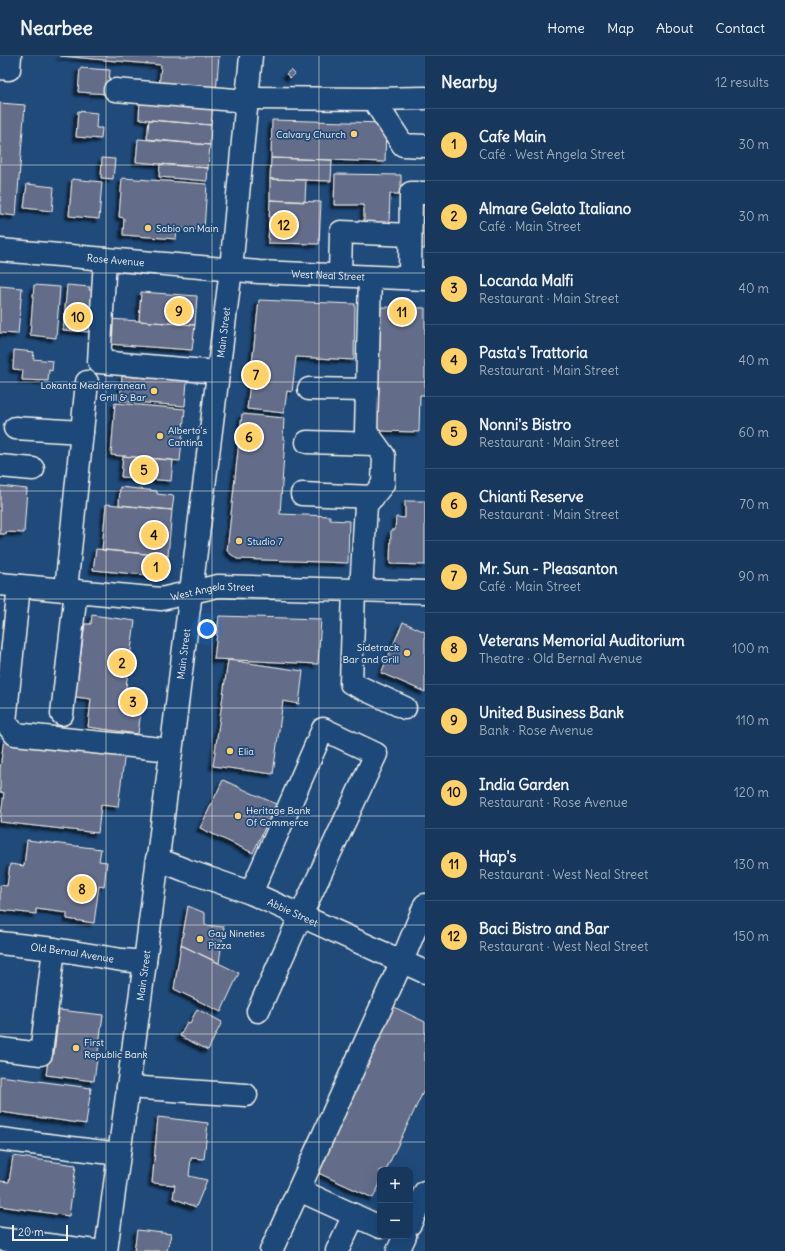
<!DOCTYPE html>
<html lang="en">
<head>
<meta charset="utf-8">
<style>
	body { margin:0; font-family:Delius,sans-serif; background:#203f62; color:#f1f3f6 }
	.controls { position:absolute; right:12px; bottom:12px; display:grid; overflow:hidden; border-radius:8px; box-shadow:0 4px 16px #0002 }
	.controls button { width:36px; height:36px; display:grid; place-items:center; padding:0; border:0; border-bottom:1px solid #365272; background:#17385c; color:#f1f3f6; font:20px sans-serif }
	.scale { position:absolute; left:12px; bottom:10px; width:56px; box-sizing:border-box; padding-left:4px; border:2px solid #f4f1e8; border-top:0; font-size:11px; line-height:14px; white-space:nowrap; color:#f4f1e8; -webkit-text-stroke:3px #1f4a7a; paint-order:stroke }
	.you { position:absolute; left:207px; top:573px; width:14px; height:14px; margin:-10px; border:3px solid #fff; border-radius:50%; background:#1a73e8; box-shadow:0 0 0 6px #1a73e833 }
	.badge { display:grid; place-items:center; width:26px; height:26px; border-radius:50%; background:#ffd166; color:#111; font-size:13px; font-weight:700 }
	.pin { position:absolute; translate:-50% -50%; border:2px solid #fff; box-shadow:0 1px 4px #0006 }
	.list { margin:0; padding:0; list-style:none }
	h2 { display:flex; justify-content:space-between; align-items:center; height:52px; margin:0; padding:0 16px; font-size:17px }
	h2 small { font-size:13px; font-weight:400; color:#9eacbb }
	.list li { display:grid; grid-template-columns:26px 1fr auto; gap:12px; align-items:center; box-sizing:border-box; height:72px; padding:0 16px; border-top:1px solid #365272 }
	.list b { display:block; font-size:15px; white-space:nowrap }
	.list p { margin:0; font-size:13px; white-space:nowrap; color:#9eacbb }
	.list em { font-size:13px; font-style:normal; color:#9eacbb }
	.map { position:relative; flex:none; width:425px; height:1195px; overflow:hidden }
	header { display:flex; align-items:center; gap:24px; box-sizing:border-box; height:56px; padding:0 20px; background:#17385c; border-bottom:1px solid #365272 }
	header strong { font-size:19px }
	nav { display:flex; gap:22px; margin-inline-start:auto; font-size:14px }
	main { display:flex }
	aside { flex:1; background:#17385c }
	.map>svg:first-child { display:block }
</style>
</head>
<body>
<header>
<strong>Nearbee</strong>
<nav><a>Home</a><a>Map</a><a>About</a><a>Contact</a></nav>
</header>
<main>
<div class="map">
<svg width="425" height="1195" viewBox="0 0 425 1195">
	<defs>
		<filter id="shadow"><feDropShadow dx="-3.5" dy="3.5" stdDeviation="1" flood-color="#0009"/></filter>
	</defs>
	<rect width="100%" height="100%" fill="#1f4a7a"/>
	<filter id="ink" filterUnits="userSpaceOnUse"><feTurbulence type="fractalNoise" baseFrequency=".025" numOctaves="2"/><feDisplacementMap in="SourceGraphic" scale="8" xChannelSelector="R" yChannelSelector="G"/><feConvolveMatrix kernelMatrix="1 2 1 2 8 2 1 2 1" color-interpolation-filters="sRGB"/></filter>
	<g filter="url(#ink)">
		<path fill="#646c89" stroke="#f4f1e8" filter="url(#shadow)" d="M60,0H219L216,37L159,32L161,9Z
			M80,12L110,14L108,38L78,36Z
			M291,14L295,18L290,22L286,18Z
			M140,42L213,48L211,69L139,63Z
			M0,47L25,49L16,160L0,158Z
			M78,55L97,57L96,72H102L101,83L76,81Z
			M149,64L211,69L210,89L147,83Z
			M272,64L386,67L385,106L271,102Z
			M138,83L210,89L208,112L136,106Z
			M102,102L115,103L113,123L101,122Z
			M271,102L332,104L331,125L270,123Z
			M160,108L208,112L207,125L159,121Z
			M335,118L401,119V138H390L389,168H364V149H334Z
			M122,122L207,128L204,174L177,172L176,183L123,179L124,162L119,161Z
			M72,123L102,126L99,163L69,160Z
			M270,123L306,124L305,146L270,144Z
			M27,128L54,131L52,155L24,152Z
			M270,144L321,146L319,188L268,187Z
			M422,146H425V193H421Z
			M34,229L60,231L56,282L30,279Z
			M67,229L90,231L89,234H93L89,276L63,274Z
			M0,230L22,232L18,278L0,277Z
			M141,236L197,240L195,269L139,265Z
			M259,244L355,248L354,304L296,301L292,336L287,335L284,357L247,353Z
			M381,251L425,252V339H420L419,376L377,375Z
			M110,263L195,269L192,294L108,288Z
			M14,294L34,296L33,303L53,305L52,315L49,314L48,325L22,324L23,314L13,313Z
			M122,320L187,325L185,350L120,345Z
			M115,347L185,353L180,405L111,399Z
			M242,358L284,362L283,383H285L280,458L330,460V464L349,465L348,507L237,503L227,495Z
			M123,400L173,404L171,425L121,421Z
			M0,430L27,433L24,477L6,476V478H0Z
			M120,431L157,435V438L174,440L172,454L119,449Z
			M405,445H425V509L390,508L391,474H395L396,461L405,462Z
			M106,448L172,454L168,500L102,494Z
			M96,493L168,500L166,521L93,514Z
			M92,559L135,565L125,638L143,640L138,678L88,671L91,643L75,641L85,568H91Z
			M219,560L321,563L318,608L214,603Z
			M403,566L425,576V636L381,617Z
			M228,604L303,615L299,648L283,645L273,718L213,710Z
			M4,682L125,696L118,751L101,749L98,777L0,766L4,737L0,736V713Z
			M223,724L276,748L253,797L200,772Z
			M27,784L101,793L99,805L107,806L104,831L99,830L94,867L67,863V857L36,853V858L0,854V829L7,830L10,808L24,810Z
			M188,850L205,857V869L224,871L219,907L181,889Z
			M181,889L239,917L221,956L174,933Z
			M394,951L425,966V1032L386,1114H380V1128L373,1142L316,1116Z
			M197,953L222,966L208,994L180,980L187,966L190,967Z
			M59,954L103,959L94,1025L46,1019L49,998H54Z
			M0,1020L91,1032L86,1068L0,1056Z
			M158,1061L208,1067L204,1103L191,1102L189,1120L207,1124L196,1151L173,1142L175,1129L152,1127Z
			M13,1100L76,1109L69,1160L0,1150V1125L9,1126Z
			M137,1174L171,1178L167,1195H134Z"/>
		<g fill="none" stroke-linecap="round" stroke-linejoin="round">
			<g stroke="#f4f1e8" stroke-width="25">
				<g id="minor">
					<path d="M0,12L9,13L10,0"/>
					<path d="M115,34L247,45"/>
					<path d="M247,42L373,43L403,89L425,90"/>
					<path d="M373,43L425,42"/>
					<path id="s1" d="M0,194L259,216L425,223"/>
					<path d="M105,203L99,306L218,316"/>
					<path d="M340,219L341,176L410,179"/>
					<path d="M410,222L411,137H425"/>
					<path d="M309,333L367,334"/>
					<path d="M15,372L82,376"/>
					<path d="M307,386L375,388"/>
					<path d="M0,410L33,413"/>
					<path d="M302,438L373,441"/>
					<path id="s2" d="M0,528L161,543L218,530L425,536"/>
					<path d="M66,534L87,326"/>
					<path d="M354,534L351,627L405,652"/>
					<path d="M361,534L366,449L383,428L384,400L366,375L370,221"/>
					<path d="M62,658L76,535"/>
					<path d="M0,665L5,666L19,530"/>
					<path d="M5,666L15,678L171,694"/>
					<path id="s3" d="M157,803L185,814L251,837L425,916"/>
					<path d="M251,837L323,673L376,698L301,859L258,955"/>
					<path id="s4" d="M0,887L54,893L122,904L145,906"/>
					<path d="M0,993L41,998L54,893"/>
					<path d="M128,1031L246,1039"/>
					<path d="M0,1083L119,1098"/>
					<path d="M299,1134L380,1171"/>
					<path d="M410,1168L425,1136"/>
					<path d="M0,1183L95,1195"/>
					<path id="s5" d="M106,1195L145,906L231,213L251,0"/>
					<path d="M271,1195L402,905L425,849"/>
					<path d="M337,1195L354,1159"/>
					<path d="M398,1195L405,1180"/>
				</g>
			</g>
			<use href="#minor" stroke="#1f4a7a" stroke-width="22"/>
		</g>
	</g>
	<path fill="none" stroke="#f4f1e8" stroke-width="1" stroke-opacity="0.55" d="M106,0V1195M212,0V1195M319,0V1195M0,109H425M0,217H425M0,326H425M0,435H425M0,543H425M0,652H425M0,760H425M0,869H425M0,978H425M0,1086H425"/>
	<g fill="#ffd166" stroke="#1f4a7a" stroke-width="1.5">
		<circle cx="354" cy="78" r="4"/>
		<circle cx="148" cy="172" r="4"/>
		<circle cx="154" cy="335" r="4"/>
		<circle cx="160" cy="380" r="4"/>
		<circle cx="239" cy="485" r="4"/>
		<circle cx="407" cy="597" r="4"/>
		<circle cx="230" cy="695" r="4"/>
		<circle cx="238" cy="760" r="4"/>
		<circle cx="200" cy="883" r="4"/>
		<circle cx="76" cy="992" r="4"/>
	</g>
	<g text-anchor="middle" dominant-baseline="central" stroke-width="3.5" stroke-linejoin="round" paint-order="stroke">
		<g font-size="10" fill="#f4f1e8" stroke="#1f4a7a" text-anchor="start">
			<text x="346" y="78" text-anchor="end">Calvary Church</text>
			<text x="156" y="172">Sabio on Main</text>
			<text x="146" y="329" text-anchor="end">Lokanta Mediterranean<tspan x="146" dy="12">Grill &amp; Bar</tspan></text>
			<text x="168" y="374">Alberto's<tspan x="168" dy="12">Cantina</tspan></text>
			<text x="247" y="485">Studio 7</text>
			<text x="399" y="591" text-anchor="end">Sidetrack<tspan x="399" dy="12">Bar and Grill</tspan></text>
			<text x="238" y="695">Elia</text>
			<text x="246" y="754">Heritage Bank<tspan x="246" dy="12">Of Commerce</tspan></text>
			<text x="208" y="877">Gay Nineties<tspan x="208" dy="12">Pizza</tspan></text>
			<text x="84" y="986">First<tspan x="84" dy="12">Republic Bank</tspan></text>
		</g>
		<g font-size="10" fill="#f4f1e8" stroke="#1f4a7a">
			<text stroke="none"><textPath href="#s1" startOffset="116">Rose Avenue</textPath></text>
			<text stroke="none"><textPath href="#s1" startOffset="329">West Neal Street</textPath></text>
			<text stroke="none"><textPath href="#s5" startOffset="926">Main Street</textPath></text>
			<text stroke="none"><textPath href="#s2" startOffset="214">West Angela Street</textPath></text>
			<text stroke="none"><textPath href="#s5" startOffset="602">Main Street</textPath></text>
			<text stroke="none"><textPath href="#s3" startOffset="146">Abbie Street</textPath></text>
			<text stroke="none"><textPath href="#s4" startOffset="73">Old Bernal Avenue</textPath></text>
			<text stroke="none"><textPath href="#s5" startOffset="278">Main Street</textPath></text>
		</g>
	</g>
</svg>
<div class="controls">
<button>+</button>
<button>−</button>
</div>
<div class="scale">20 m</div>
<div class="you"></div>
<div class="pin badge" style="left:156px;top:511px">1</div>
<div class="pin badge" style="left:122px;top:607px">2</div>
<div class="pin badge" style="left:133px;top:646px">3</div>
<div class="pin badge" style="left:154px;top:479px">4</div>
<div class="pin badge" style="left:144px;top:414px">5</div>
<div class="pin badge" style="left:249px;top:381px">6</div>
<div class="pin badge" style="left:256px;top:319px">7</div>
<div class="pin badge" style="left:82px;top:833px">8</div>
<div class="pin badge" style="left:179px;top:255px">9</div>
<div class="pin badge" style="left:78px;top:261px">10</div>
<div class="pin badge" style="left:402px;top:256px">11</div>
<div class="pin badge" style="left:284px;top:169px">12</div>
</div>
<aside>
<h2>Nearby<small>12 results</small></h2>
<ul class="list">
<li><span class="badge">1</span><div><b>Cafe Main</b><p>Café · West Angela Street</p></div><em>30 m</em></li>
<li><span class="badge">2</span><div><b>Almare Gelato Italiano</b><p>Café · Main Street</p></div><em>30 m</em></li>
<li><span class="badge">3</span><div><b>Locanda Malfi</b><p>Restaurant · Main Street</p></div><em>40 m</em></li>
<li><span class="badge">4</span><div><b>Pasta's Trattoria</b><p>Restaurant · Main Street</p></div><em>40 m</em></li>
<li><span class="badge">5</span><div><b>Nonni's Bistro</b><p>Restaurant · Main Street</p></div><em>60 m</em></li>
<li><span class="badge">6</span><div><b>Chianti Reserve</b><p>Restaurant · Main Street</p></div><em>70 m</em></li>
<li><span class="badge">7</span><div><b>Mr. Sun - Pleasanton</b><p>Café · Main Street</p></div><em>90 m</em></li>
<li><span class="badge">8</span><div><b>Veterans Memorial Auditorium</b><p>Theatre · Old Bernal Avenue</p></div><em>100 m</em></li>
<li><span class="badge">9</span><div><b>United Business Bank</b><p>Bank · Rose Avenue</p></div><em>110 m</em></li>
<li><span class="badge">10</span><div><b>India Garden</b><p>Restaurant · Rose Avenue</p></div><em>120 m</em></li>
<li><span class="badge">11</span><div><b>Hap's</b><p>Restaurant · West Neal Street</p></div><em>130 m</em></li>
<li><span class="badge">12</span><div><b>Baci Bistro and Bar</b><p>Restaurant · West Neal Street</p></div><em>150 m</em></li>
</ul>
</aside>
</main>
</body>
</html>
